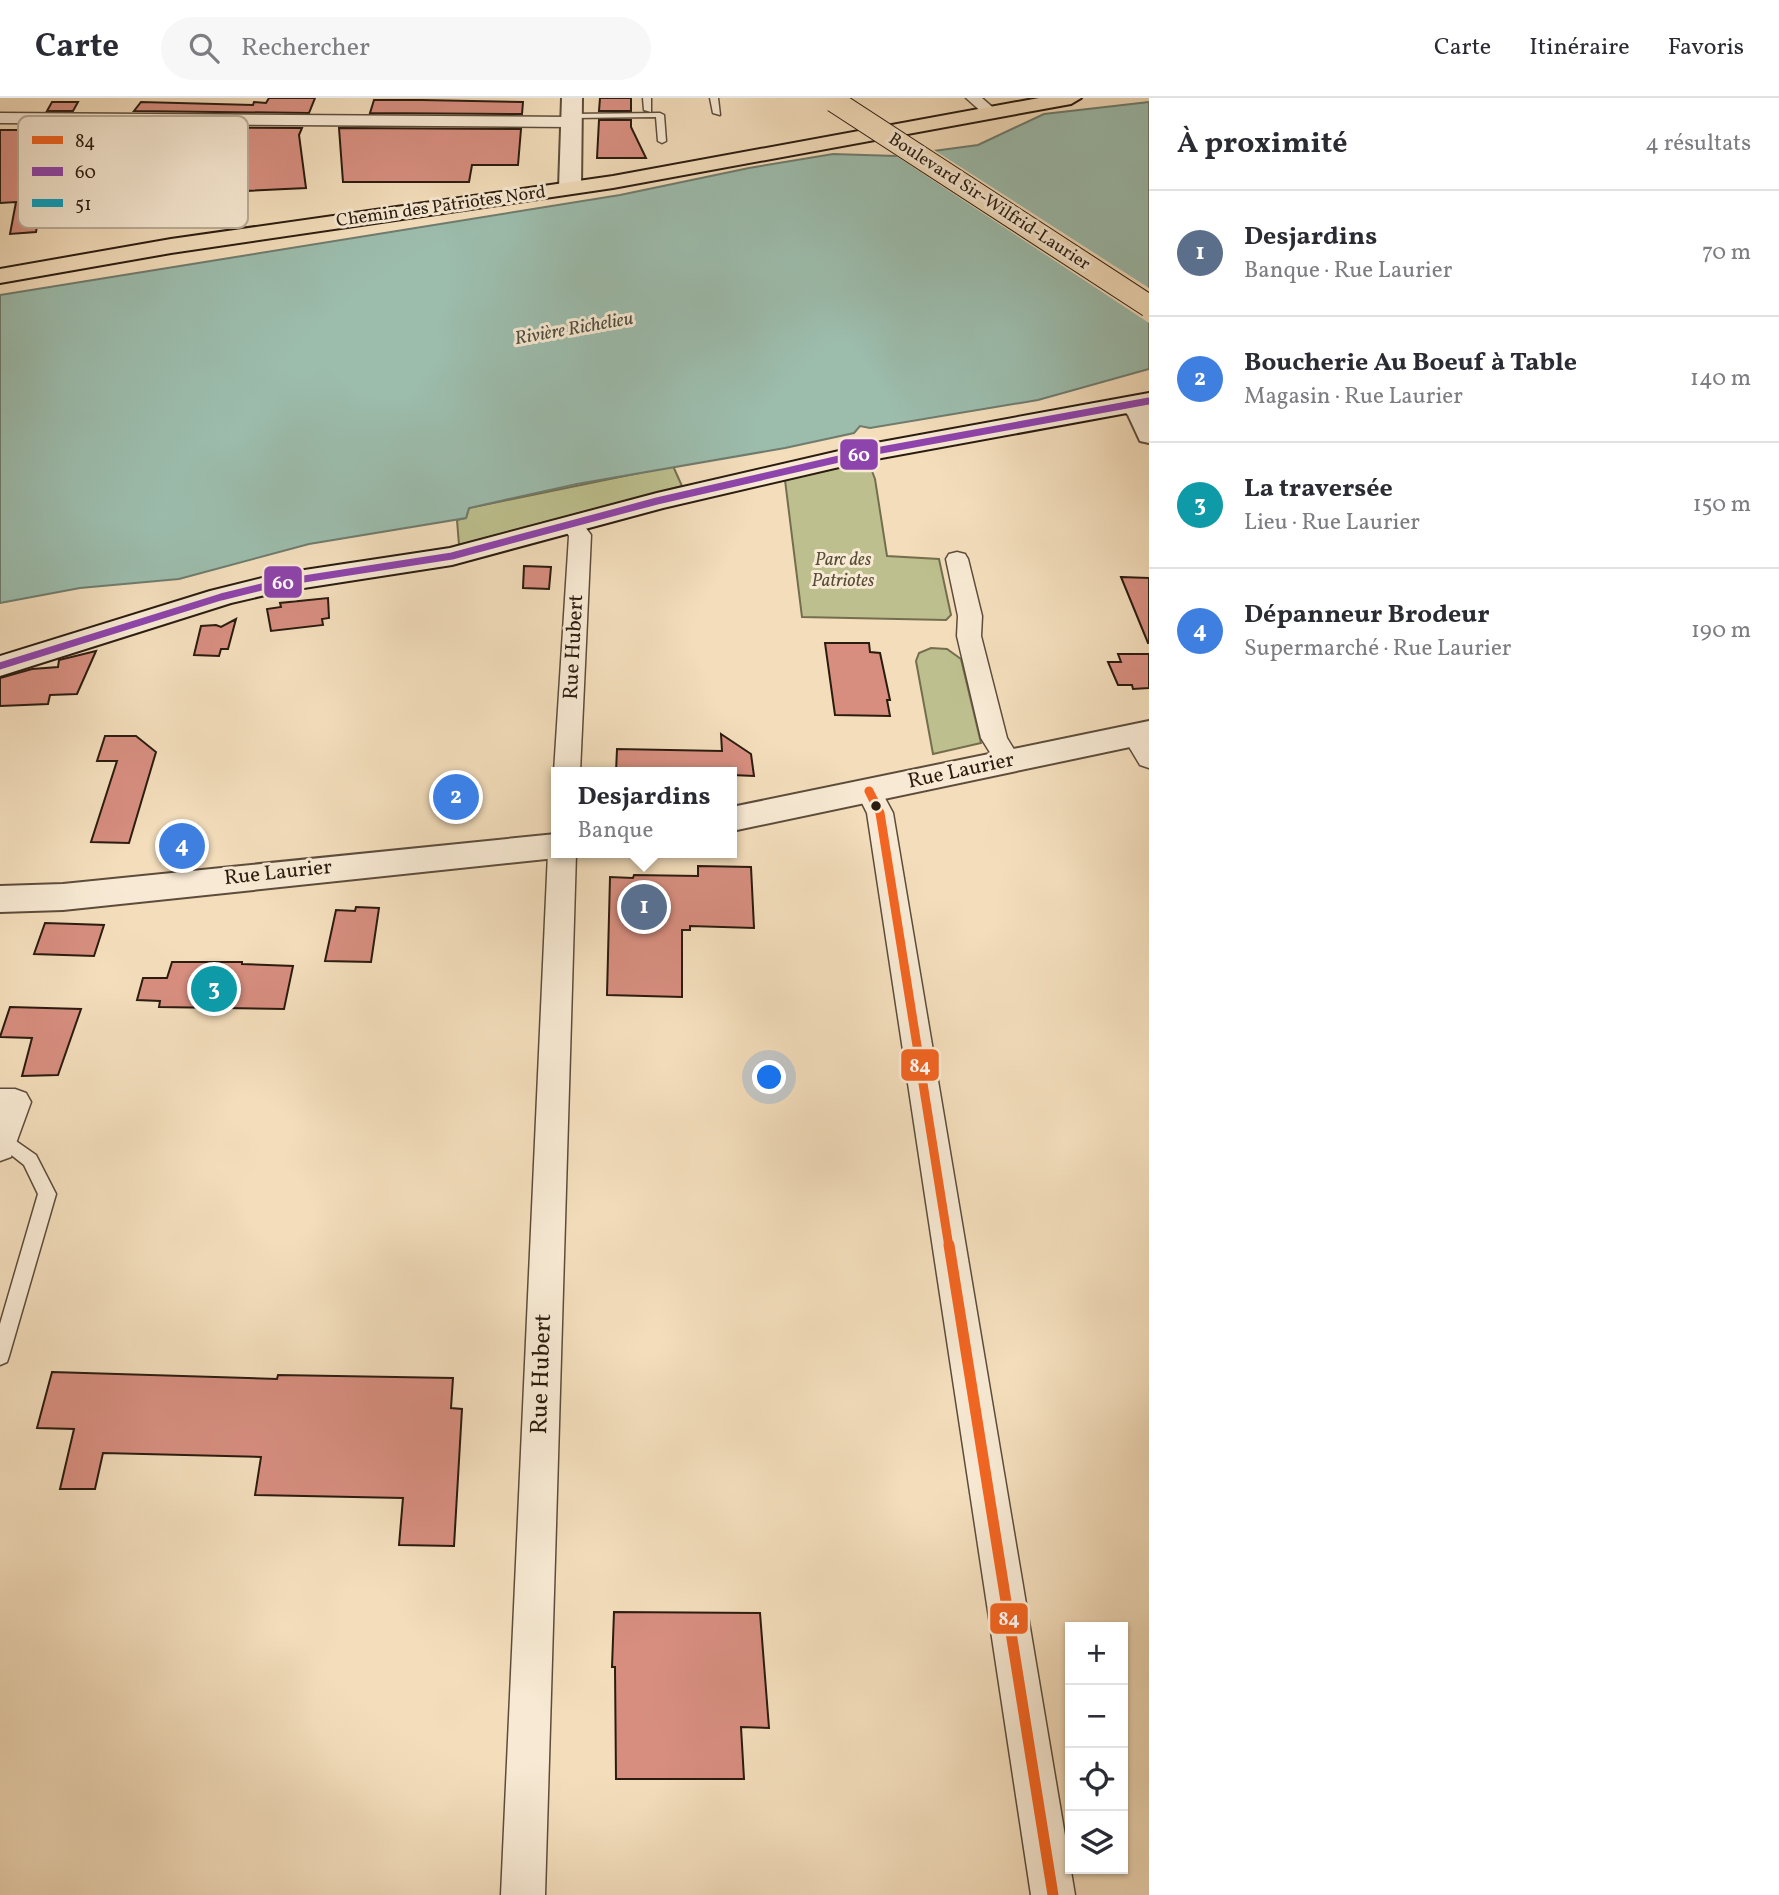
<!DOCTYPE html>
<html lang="fr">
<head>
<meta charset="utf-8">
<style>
	body { margin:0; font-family:Vollkorn,serif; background:#f7f7f7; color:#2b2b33 }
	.controls { position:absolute; right:21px; bottom:21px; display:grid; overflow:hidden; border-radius:0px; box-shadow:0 2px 5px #0004 }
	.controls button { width:63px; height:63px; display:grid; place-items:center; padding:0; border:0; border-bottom:2px solid #e1e1e2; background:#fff; color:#2b2b33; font:35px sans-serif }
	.you { position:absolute; left:770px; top:980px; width:24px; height:24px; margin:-18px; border:5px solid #fff; border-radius:50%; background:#1a73e8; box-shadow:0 0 0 10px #1a73e833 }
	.badge { display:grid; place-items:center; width:46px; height:46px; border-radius:50%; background:#8f2418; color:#fff; font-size:23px; font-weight:700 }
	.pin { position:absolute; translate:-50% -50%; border:4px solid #fff; box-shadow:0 2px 7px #0006 }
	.popup { position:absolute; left:551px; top:669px; width:186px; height:91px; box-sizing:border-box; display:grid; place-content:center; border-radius:0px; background:#fff; filter:drop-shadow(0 2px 5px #0005); font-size:23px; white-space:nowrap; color:#7c7c81 }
	.popup b { font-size:26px; color:#2b2b33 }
	.popup::after { content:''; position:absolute; left:50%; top:100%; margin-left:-14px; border:14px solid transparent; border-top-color:#fff }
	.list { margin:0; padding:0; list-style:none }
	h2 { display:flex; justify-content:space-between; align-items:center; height:91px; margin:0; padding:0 28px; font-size:30px }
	h2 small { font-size:23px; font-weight:400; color:#7c7c81 }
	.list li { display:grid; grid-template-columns:46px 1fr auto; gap:21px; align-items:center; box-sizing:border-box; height:126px; padding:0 28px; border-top:2px solid #e1e1e2 }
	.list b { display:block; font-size:26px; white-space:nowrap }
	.list p { margin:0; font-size:23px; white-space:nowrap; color:#7c7c81 }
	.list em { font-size:23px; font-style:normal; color:#7c7c81 }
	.icon { flex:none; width:38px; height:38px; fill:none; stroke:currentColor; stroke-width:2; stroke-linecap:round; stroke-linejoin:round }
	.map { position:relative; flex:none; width:1149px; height:1797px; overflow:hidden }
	header { display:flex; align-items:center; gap:42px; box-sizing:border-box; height:98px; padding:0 35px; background:#fff; border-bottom:2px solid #e1e1e2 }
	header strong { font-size:33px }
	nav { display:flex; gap:38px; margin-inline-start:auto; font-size:24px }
	.search { width:490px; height:63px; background:#f7f7f7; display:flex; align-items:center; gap:18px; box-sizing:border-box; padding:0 24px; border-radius:38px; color:#7c7c81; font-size:26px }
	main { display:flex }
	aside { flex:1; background:#fff }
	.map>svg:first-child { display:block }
</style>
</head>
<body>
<header>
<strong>Carte</strong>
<div class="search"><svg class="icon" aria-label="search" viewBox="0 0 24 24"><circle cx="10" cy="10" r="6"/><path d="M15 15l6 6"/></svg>Rechercher</div>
<nav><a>Carte</a><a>Itinéraire</a><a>Favoris</a></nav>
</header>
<main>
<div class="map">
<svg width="1149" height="1797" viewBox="0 0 1149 1797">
	<rect width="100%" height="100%" fill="#f3ddbb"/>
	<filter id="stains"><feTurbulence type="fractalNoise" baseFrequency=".00286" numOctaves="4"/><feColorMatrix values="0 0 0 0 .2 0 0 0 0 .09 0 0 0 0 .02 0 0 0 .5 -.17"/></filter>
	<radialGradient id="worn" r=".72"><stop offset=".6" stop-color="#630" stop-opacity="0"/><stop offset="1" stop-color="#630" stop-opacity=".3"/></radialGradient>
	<path fill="#bdc08e" stroke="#746e4f" stroke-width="2" d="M868,363L875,381L887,458L939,461L951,517L946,522L802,519L785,382Z
		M673,368L682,388L459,447L457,422L466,420L469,410Z
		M931,550L947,551L961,561L981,645L933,656L916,563L919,555Z"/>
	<path fill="#9cbcac" stroke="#6f7c6e" stroke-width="2" d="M1149,4V271L1038,302L870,330L860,328L854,335L785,350L577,386L469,410L466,420L309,446L179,481L80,490L0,505V197L620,97L749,70L833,56L896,58L978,47L1044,16Z"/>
	<path fill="#f3ddbb" d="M931,50L1149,190V225L890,54Z"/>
	<path fill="#d78e7f" stroke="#2b1c10" stroke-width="2" d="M269,0H315L309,15L134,13L141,4L253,7L254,4L266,5Z
		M600,0H631V13H599Z
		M374,2H422L523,4L522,16L370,15Z
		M52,4H78L73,13H47Z
		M599,22H631V29L646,60H597Z
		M38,28H64L61,33H68L60,47L51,51L46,60L50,67L45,75H47L36,134L10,136L16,104L0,105V32H35Z
		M125,29L302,30L299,37L306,90L184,96L183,105L142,107L149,61L98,81Z
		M339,30L521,31L518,67H472L469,84H343Z
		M524,468L551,469L549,491L523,490Z
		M1121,479L1149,480V545H1148Z
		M328,500L329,520L322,521L323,527L271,533L267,511L281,509L280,505Z
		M236,521L228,551H221L219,558L194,557L201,528L216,527L221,529Z
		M825,545H869L870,554L880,555L890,602H887L890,618L835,617Z
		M96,553L77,596L50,597L48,606L0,608V580L32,571L58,569L59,562Z
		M1118,556H1149V590L1133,591L1132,587H1118L1108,564H1121Z
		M721,636L751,656L754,678L732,677V674H616L617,651L722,653Z
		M105,638H136L156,654L129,745L91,744L117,663H97Z
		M698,768L751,769L754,830L690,828V832H682V899L607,897L610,779L633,780L634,777L698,778Z
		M356,809L379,810L371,864L325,863L336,812L355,813Z
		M45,825L76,826L104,827L94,858L34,856Z
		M172,864H242V866L293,868L284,911L159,909L160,903L137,902L143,880H167Z
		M10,909L81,911L58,977L22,978L32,940L0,939Z
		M52,1274L277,1281L278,1277L453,1280L451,1310L462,1311L454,1448L399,1447L403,1400L255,1397L261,1359L103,1355L95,1391H60L74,1331L37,1330Z
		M614,1514L760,1515L769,1630L741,1629L744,1681H616L615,1569H612Z"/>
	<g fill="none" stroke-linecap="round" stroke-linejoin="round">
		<g stroke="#5d4c3b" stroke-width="3">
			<path id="service" d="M643,0H651V14L644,12Z
				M710,0H718L720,17L713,15Z
				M660,15L664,17L666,43L662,45L658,43L656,19L572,20L568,18L572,16Z
				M3,1034L36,1057L56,1096L9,1258L7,1264L0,1267V1226L38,1096L24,1067L0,1048V1035Z"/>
		</g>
		<g stroke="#5d4c3b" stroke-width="3">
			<path id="minor" d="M966,0H982L998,14L990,19L985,17Z
				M0,15L571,19L579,24L571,29L0,25Z
				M75,46L95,50L98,58L74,70L50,64L48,61L53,52ZM75,56H80L72,60L65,58Z
				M572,420L580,422L591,437L580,674H556V678L554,674L569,438L561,427L564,422Z
				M957,454L965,456L968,461L982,518L981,538L1007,640L1021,663L1017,669L1008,672L999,669L981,640L957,538L958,518L946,461L949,456Z
				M1135,629L1144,631L1149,639V670L1140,667L1122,637L1126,631Z
				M869,684L878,687L893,715L1075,1797H1031L867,715L856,693L860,687Z
				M556,747V755H576L545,1797H501L548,755Z
				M0,991H15L26,995L31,1004L11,1059L0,1063Z"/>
		</g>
		<g stroke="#5d4c3b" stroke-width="4">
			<path id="tertiary" d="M562,0H582L581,90L577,94H563L559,90Z
				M1131,299L1140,302L1149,310V345L1140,343L1128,317L1118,307L1122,302Z
				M1149,623V645L732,733V709Z
				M556,736V755H570L568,757L556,760L63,812L0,814V788L63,786Z"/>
		</g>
		<g stroke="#2b1c10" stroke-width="4">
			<path id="secondary" d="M1149,295V311L865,363L663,410L452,467L278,494L231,505L0,578V558L210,493L278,476L450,450L657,395L865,347Z"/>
		</g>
		<g stroke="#2b1c10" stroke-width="4">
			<path id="primary" d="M1039,0H1081L1071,6L613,90L171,155L0,185V171L171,141L613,78Z"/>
		</g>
		<use href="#service" fill="#f7e9d3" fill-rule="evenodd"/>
		<use href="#minor" fill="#f7e9d3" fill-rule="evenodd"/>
		<use href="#tertiary" fill="#f7e9d3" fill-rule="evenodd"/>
		<use href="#secondary" fill="#f7e9d3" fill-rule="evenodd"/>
		<use href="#primary" fill="#f3ddbb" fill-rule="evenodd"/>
		<g stroke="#2b1c10" stroke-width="24" stroke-linecap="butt">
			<path id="primary-bridge" d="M834,3L1149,208"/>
		</g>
		<use href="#primary-bridge" stroke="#f3ddbb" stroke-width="22"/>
		<g stroke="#f7e9d3" stroke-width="14">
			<path id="bus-1-far1" d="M869,693L880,715L949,1149"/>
		</g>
		<g stroke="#f7e9d3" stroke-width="17">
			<path id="bus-1" d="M949,1147L1053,1797"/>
		</g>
		<g stroke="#f7e9d3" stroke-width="11">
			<path id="bus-2" d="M0,568L221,499L278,485L452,458L657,403L865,355L1149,303"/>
		</g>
		<use href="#bus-1-far1" stroke="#f26522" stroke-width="9"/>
		<use href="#bus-1" stroke="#f26522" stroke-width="11"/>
		<use href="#bus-2" stroke="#8e44ad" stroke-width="7"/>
	</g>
	<circle fill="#2b1c10" stroke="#f7e9d3" stroke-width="2.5" cx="876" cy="708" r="6"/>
	<g text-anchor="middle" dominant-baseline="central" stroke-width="6" stroke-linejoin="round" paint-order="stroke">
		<g font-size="18" fill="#2b1c10" stroke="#f7e9d3">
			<text transform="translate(989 104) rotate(33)">Boulevard Sir-Wilfrid-Laurier</text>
			<text transform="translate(441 109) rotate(-8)">Chemin des Patriotes Nord</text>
		</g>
		<g font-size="18" font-style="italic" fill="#574d36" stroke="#f7e9d3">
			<text x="843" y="462">Parc des<tspan x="843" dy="21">Patriotes</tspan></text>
		</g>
		<g font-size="19" font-style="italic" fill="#4d4c3f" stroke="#f7e9d3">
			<text transform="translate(574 231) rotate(-10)">Rivière Richelieu</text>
		</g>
		<g font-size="21" fill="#2b1c10" stroke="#f7e9d3">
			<text transform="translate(574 549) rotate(-87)">Rue Hubert</text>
			<text transform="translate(961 673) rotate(-12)">Rue Laurier</text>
			<text transform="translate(278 775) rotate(-6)">Rue Laurier</text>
		</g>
		<g font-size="24" fill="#2b1c10" stroke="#f7e9d3">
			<text transform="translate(542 1276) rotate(-88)">Rue Hubert</text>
		</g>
	</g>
	<rect x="18" y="18" width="230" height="112" rx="10" fill="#f7e9d3" stroke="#baac98" stroke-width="2"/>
	<rect x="32" y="38" width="31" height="8" fill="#f26522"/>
	<rect x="32" y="69" width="31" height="9" fill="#8e44ad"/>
	<rect x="32" y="101" width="31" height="8" fill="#02a2c4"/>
	<g font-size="19" fill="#2b1c10">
		<text x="75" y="49">84</text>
		<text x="75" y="80">60</text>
		<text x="75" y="112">51</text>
	</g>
	<g stroke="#f7e9d3" stroke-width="2.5">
		<rect x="839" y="340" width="40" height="33" rx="7" fill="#8e44ad"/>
		<rect x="263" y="467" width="40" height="34" rx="7" fill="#8e44ad"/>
		<rect x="900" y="950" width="40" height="34" rx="7" fill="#f26522"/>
		<rect x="989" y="1504" width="40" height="33" rx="7" fill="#f26522"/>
	</g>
	<g font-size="19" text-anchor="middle" font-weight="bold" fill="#fff">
		<text x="859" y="363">60</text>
		<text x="283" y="491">60</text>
		<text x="920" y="974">84</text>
		<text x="1009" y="1527">84</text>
	</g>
	<rect width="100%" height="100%" filter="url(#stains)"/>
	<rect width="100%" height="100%" fill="url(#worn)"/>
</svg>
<div class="controls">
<button>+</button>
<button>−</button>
<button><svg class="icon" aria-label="locate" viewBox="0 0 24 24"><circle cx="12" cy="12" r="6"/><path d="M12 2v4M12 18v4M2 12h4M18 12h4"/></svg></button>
<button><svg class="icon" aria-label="layers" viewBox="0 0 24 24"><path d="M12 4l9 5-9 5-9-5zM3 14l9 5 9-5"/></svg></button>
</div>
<div class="you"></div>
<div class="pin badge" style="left:644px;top:809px;background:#5c6f8a">1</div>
<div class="popup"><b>Desjardins</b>Banque</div>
<div class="pin badge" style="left:456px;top:699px;background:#3f7fe0">2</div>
<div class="pin badge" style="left:214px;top:891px;background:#0f9aa8">3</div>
<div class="pin badge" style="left:182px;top:748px;background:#3f7fe0">4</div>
</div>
<aside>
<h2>À proximité<small>4 résultats</small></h2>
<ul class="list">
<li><span class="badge" style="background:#5c6f8a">1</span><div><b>Desjardins</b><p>Banque · Rue Laurier</p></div><em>70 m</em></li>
<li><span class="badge" style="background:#3f7fe0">2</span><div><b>Boucherie Au Boeuf à Table</b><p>Magasin · Rue Laurier</p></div><em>140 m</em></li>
<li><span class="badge" style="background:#0f9aa8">3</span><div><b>La traversée</b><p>Lieu · Rue Laurier</p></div><em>150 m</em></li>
<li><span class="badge" style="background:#3f7fe0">4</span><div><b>Dépanneur Brodeur</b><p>Supermarché · Rue Laurier</p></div><em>190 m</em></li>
</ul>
</aside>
</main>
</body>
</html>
